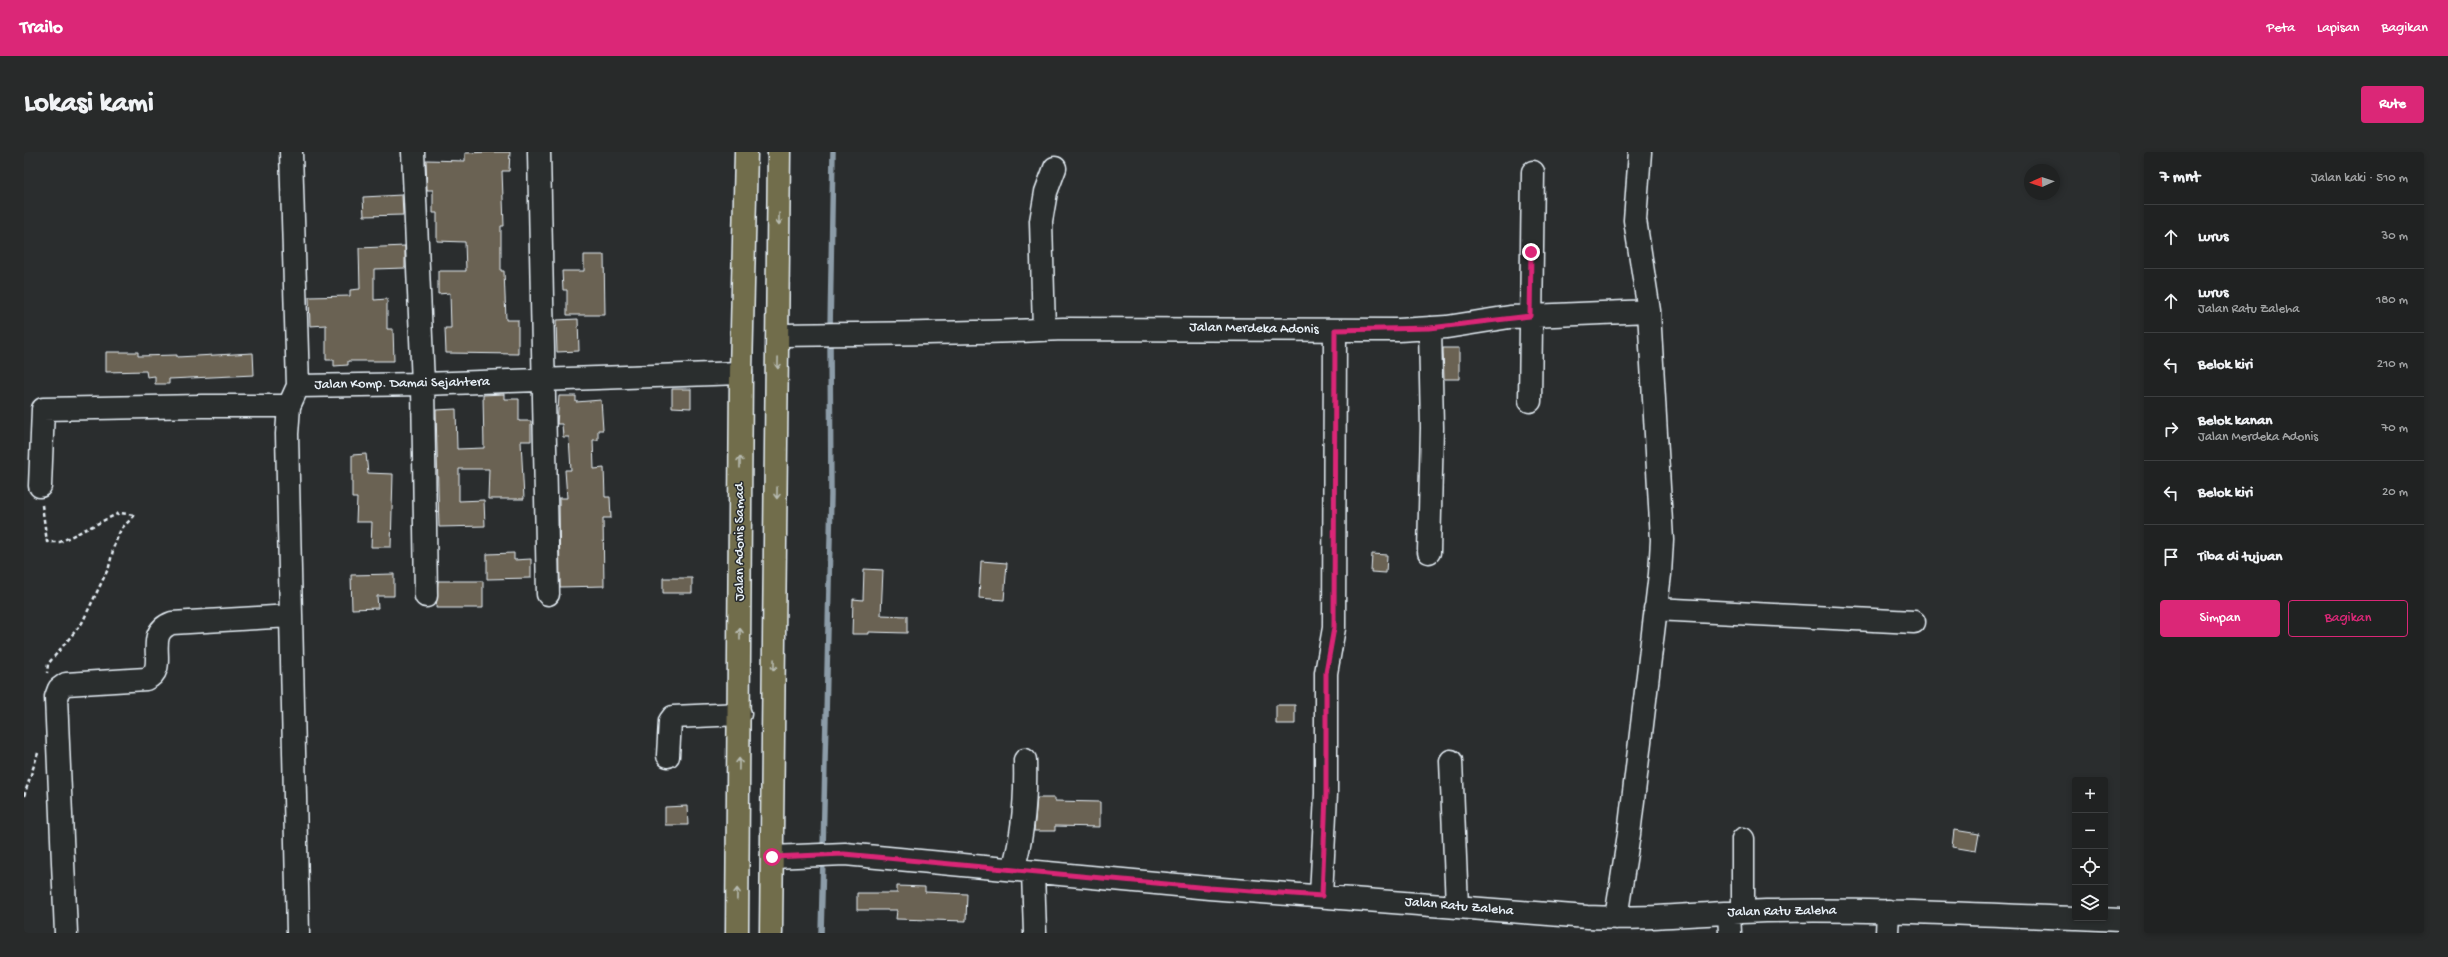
<!DOCTYPE html>
<html lang="id">
<head>
<meta charset="utf-8">
<style>
	body { margin:0; font-family:"Gochi Hand",sans-serif; background:#282a2a; color:#f1f3f6 }
	.controls { position:absolute; right:12px; bottom:12px; display:grid; overflow:hidden; border-radius:4px; box-shadow:0 2px 6px #0003 }
	.controls button { width:36px; height:36px; display:grid; place-items:center; padding:0; border:0; border-bottom:1px solid #3d3f40; background:#202222; color:#f1f3f6; font:20px sans-serif }
	.compass { position:absolute; left:2000px; top:12px; width:36px; height:36px; border-radius:50%; background:#202222; box-shadow:0 2px 6px #0003; rotate:267deg }
	.stop { position:absolute; width:12px; height:12px; margin:-9px; border:3px solid #db2777; border-radius:50%; background:#fff }
	.stop.end { background:#db2777; border-color:#fff; box-shadow:0 1px 4px #0008 }
	.list { margin:0; padding:0; list-style:none }
	h2 { display:flex; justify-content:space-between; align-items:center; height:52px; margin:0; padding:0 16px; font-size:17px }
	h2 small { font-size:13px; font-weight:400; color:#a2a4a5 }
	.list li { display:grid; grid-template-columns:26px 1fr auto; gap:12px; align-items:center; box-sizing:border-box; height:64px; padding:0 16px; border-top:1px solid #3d3f40 }
	.list b { display:block; font-size:15px; white-space:nowrap }
	.list p { margin:0; font-size:13px; white-space:nowrap; color:#a2a4a5 }
	.list em { font-size:13px; font-style:normal; color:#a2a4a5 }
	.actions { display:flex; gap:8px; padding:12px 16px }
	.actions a { flex:1; padding:9px 0; border:1px solid #db2777; border-radius:4px; text-align:center; font-size:14px; color:#db2777 }
	.actions .main { background:#db2777; color:#fff }
	.icon { flex:none; width:22px; height:22px; fill:none; stroke:currentColor; stroke-width:2; stroke-linecap:round; stroke-linejoin:round }
	.map { position:relative; flex:none; width:2096px; height:781px; overflow:hidden; border-radius:4px }
	header { display:flex; align-items:center; gap:24px; box-sizing:border-box; height:56px; padding:0 20px; background:#db2777; color:#fff }
	header strong { font-size:19px }
	nav { display:flex; gap:22px; margin-inline-start:auto; font-size:14px }
	.intro { display:flex; align-items:center; justify-content:space-between; box-sizing:border-box; height:96px; padding:0 24px }
	h1 { margin:0; font-size:28px }
	.button { padding:10px 18px; border-radius:4px; background:#db2777; color:#fff; font-size:14px; font-weight:700 }
	main { display:flex; gap:24px; padding:0 24px }
	aside { flex:1; background:#202222; border-radius:4px; box-shadow:0 2px 6px #0003 }
	.map>svg:first-child { display:block }
</style>
</head>
<body>
<header>
<strong>Trailo</strong>
<nav><a>Peta</a><a>Lapisan</a><a>Bagikan</a></nav>
</header>
<div class="intro"><h1>Lokasi kami</h1><a class="button">Rute</a></div>
<main>
<div class="map">
<svg width="2096" height="781" viewBox="0 0 2096 781">
	<rect width="100%" height="100%" fill="#2a2d2e"/>
	<filter id="ink" filterUnits="userSpaceOnUse"><feTurbulence type="fractalNoise" baseFrequency=".025" numOctaves="2"/><feDisplacementMap in="SourceGraphic" scale="8" xChannelSelector="R" yChannelSelector="G"/><feConvolveMatrix kernelMatrix="1 2 1 2 8 2 1 2 1" color-interpolation-filters="sRGB"/></filter>
	<g filter="url(#ink)">
		<g fill="none" stroke-linecap="round" stroke-linejoin="round">
			<path stroke="#8c9ca8" stroke-width="5.5" d="M806,179L809,0
				M799,699L807,343L806,187
				M797,781L799,707"/>
		</g>
		<path fill="#6b6253" stroke="#e8f1f8" d="M468,0H486L485,19H478L480,74H477V119H480L482,168H494V202L422,201L421,176H427L426,141L414,142V119H442L441,90L413,89V61H409V38H403L402,8L441,9V1Z
			M378,43L379,63L340,64L339,45Z
			M381,94V116L350,117V148L363,147V177H369L370,209H324V213L310,214V208H302V173L286,174L285,145L326,144V138L336,137L335,96Z
			M560,103H580L581,163H543V138H539L538,119H560Z
			M554,167L555,199L533,200L532,168Z
			M1419,196H1435V227H1420Z
			M82,200H114V204L153,203V205L229,201L230,223L145,227V232H131V224L123,225L122,219L82,220Z
			M648,237H667V256L648,255Z
			M480,242V247H495V269H507V289H497L500,347H464L465,317H435V349L460,348L461,374L415,375L412,258L432,257L433,297L460,296L459,243Z
			M535,244H552V250L577,248L579,278H574V288H569L570,317L580,316L581,345H586L587,366H579L580,434L536,435L535,346H543L541,318H547L545,285H539L538,272H533Z
			M342,302L344,321L369,322L367,395H347L348,370H332L333,346H328V303Z
			M490,401V408L507,407V426L463,427V402Z
			M1348,402L1363,403L1362,421L1347,420Z
			M957,409L983,411L980,448L955,446Z
			M840,417L859,418L857,463L883,464V481L845,480V482H828L829,447L839,448Z
			M370,422V444H353L354,456L328,457L327,423Z
			M639,426H668V441H639Z
			M414,429H459V456H412Z
			M1252,553H1271V572H1252Z
			M1013,646H1031V649L1076,650V675L1031,674V679H1010Z
			M663,654L664,673H641V655Z
			M1930,678L1955,682L1952,699L1928,695Z
			M873,734L901,735V740L943,742L942,769L872,767L873,758H833V741H873Z"/>
		<g fill="none" stroke-linecap="round" stroke-linejoin="round">
			<g stroke="#e8f1f8" stroke-width="25">
				<path id="minor" d="M267,0L274,234L265,254L263,282L274,781
					M389,0L399,232L402,444
					M515,0L524,442
					M1020,178L1017,69L1022,40L1031,16
					M755,183C850,181 945,182 1039,177L1375,178L1423,175L1486,165L1625,159
					M274,234L399,232L717,221
					M1506,249L1509,20
					M16,334L19,257L178,254H265
					M1405,400L1408,276L1406,176
					M1631,457L1890,470
					M644,604L646,569L649,565L716,562
					M1427,609L1433,754
					M1719,687V760
					M748,705L821,702L1185,736L1563,765C1623,768 1682,761 1742,759C1845,757 1948,762 2051,766
					M989,717C1000,682 1002,645 1001,608
					M1009,720L1011,781
					M1297,744L1302,642V521L1310,476L1311,178
					M1705,761L1706,781
					M1592,766L1605,682L1636,422L1638,388L1625,159L1611,68L1616,0
					M2054,766L2096,768
					M42,781L32,545L35,537L42,532L122,527C147,517 117,482 148,471L266,464
					M1863,781L1864,759"/>
			</g>
			<g stroke="#e8f1f8" stroke-width="25">
				<path id="highway" d="M713,781L717,221L722,0
					M747,781L755,0"/>
			</g>
			<path stroke="#e8f1f8" stroke-width="2.5" stroke-dasharray="4 3" stroke-linecap="butt" d="M18,353L23,390H36L95,361L111,363L97,377L90,394L85,415L58,471L24,512L23,521
				M0,644L14,601"/>
			<use href="#minor" stroke="#2a2d2e" stroke-width="22"/>
			<use href="#highway" stroke="#716d4b" stroke-width="22"/>
		</g>
		<defs><path id="oneway-shaft" d="M-6 0H5M1.5-3L5.5 0L1.5 3" fill="none" stroke-width="1.6" stroke-linecap="round" stroke-linejoin="round"/></defs>
		<g stroke="#b8bcb3">
			<use href="#oneway-shaft" transform="translate(755 67) rotate(90)"/>
			<use href="#oneway-shaft" transform="translate(754 211) rotate(91)"/>
			<use href="#oneway-shaft" transform="translate(716 310) rotate(-90)"/>
			<use href="#oneway-shaft" transform="translate(753 341) rotate(91)"/>
			<use href="#oneway-shaft" transform="translate(716 482) rotate(-90)"/>
			<use href="#oneway-shaft" transform="translate(750 513) rotate(91)"/>
			<use href="#oneway-shaft" transform="translate(715 612) rotate(-89)"/>
			<use href="#oneway-shaft" transform="translate(713 742) rotate(-89)"/>
		</g>
	</g>
	<g fill="none" stroke-linecap="round" stroke-linejoin="round" filter="url(#ink)">
		<path stroke="#db2777" stroke-width="5" d="M748,705L820,702L1185,736L1298,744L1302,642V521L1310,476L1311,178L1406,176L1506,164L1507,100"/>
	</g>
	<g text-anchor="middle" dominant-baseline="central" stroke-width="3" stroke-linejoin="round" paint-order="stroke">
		<g font-size="14" fill="#e8f1f8" stroke="#2a2d2e">
			<text transform="translate(1230 177) rotate(1)">Jalan Merdeka Adonis</text>
			<text transform="translate(378 232) rotate(-1)">Jalan Komp. Damai Sejahtera</text>
			<text transform="translate(716 390) rotate(-90)">Jalan Adonis Samad</text>
			<text transform="translate(1435 755) rotate(5)">Jalan Ratu Zaleha</text>
			<text transform="translate(1758 760) rotate(-1)">Jalan Ratu Zaleha</text>
		</g>
	</g>
</svg>
<div class="controls">
<button>+</button>
<button>−</button>
<button><svg class="icon" aria-label="locate" viewBox="0 0 24 24"><circle cx="12" cy="12" r="6"/><path d="M12 2v4M12 18v4M2 12h4M18 12h4"/></svg></button>
<button><svg class="icon" aria-label="layers" viewBox="0 0 24 24"><path d="M12 4l9 5-9 5-9-5zM3 14l9 5 9-5"/></svg></button>
</div>
<svg class="compass" viewBox="-18 -18 36 36"><path d="M0-13l5 13h-10z" fill="#e53935"/><path d="M0 13l5-13h-10z" fill="#a2a4a5"/></svg>
<div class="stop" style="left:748px;top:705px"></div>
<div class="stop end" style="left:1507px;top:100px"></div>
</div>
<aside>
<h2>7 mnt<small>Jalan kaki · 510 m</small></h2>
<ul class="list">
<li><svg class="icon" aria-label="ahead" viewBox="0 0 24 24"><path d="M12 20V5M6 11l6-6 6 6"/></svg><div><b>Lurus</b></div><em>30 m</em></li>
<li><svg class="icon" aria-label="ahead" viewBox="0 0 24 24"><path d="M12 20V5M6 11l6-6 6 6"/></svg><div><b>Lurus</b><p>Jalan Ratu Zaleha</p></div><em>180 m</em></li>
<li><svg class="icon" aria-label="left" viewBox="0 0 24 24"><path d="M17 20v-9H6M10 6l-5 5 5 5"/></svg><div><b>Belok kiri</b></div><em>210 m</em></li>
<li><svg class="icon" aria-label="right" viewBox="0 0 24 24"><path d="M7 20v-9h11M14 6l5 5-5 5"/></svg><div><b>Belok kanan</b><p>Jalan Merdeka Adonis</p></div><em>70 m</em></li>
<li><svg class="icon" aria-label="left" viewBox="0 0 24 24"><path d="M17 20v-9H6M10 6l-5 5 5 5"/></svg><div><b>Belok kiri</b></div><em>20 m</em></li>
<li><svg class="icon" aria-label="arrive" viewBox="0 0 24 24"><path d="M6 21V4h12l-3 4 3 4H6"/></svg><div><b>Tiba di tujuan</b></div></li>
</ul>
<div class="actions"><a class="main">Simpan</a><a>Bagikan</a></div>
</aside>
</main>
</body>
</html>
